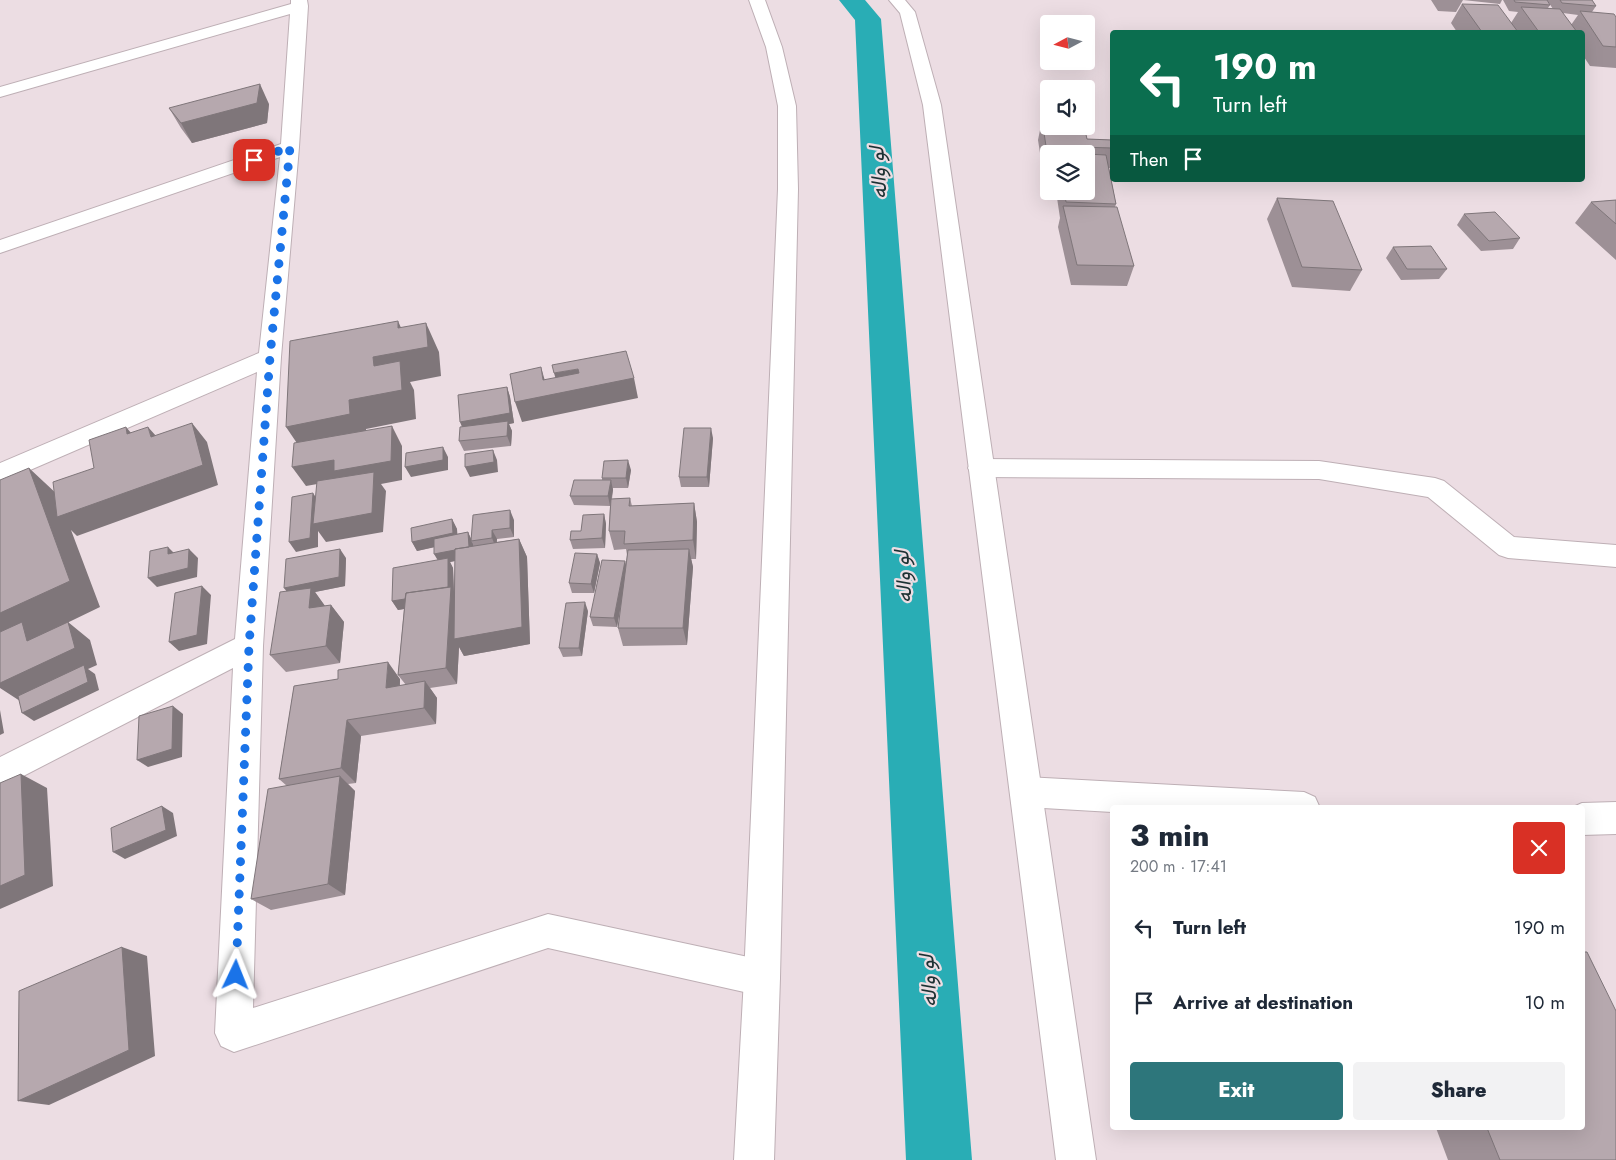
<!DOCTYPE html>
<meta charset="utf-8">
<style>
:root{--surface:#fff;--page:#f2f2f3;--text:#1f2937;--muted:#747a83;--accent:#2d767b}
body{margin:0;font-family:Jost,Vazirmatn,sans-serif;background:var(--page);color:var(--text);height:100vh;display:flex;flex-direction:column;font-size:19px;white-space:nowrap}
*{box-sizing:border-box;margin:0}
p{font-size:16px;color:var(--muted)}
.icon{flex:none;width:28px;height:28px;fill:none;stroke:currentColor;stroke-width:2;stroke-linecap:round;stroke-linejoin:round}
.map{position:relative;flex:1;overflow:hidden}
.sheet{position:absolute;left:1110px;top:805px;width:475px;height:325px;display:flex;flex-direction:column;background:var(--surface);border-radius:5px;box-shadow:0 5px 20px #0002}
.sheet>*{flex:none}
.banner{position:absolute;left:1110px;top:30px;width:475px;height:152px;border-radius:5px;box-shadow:0 5px 20px #0002;background:#0b6e4f;color:#fff;overflow:hidden}
.needle{width:32px;rotate:263deg}
.buttons{position:absolute;left:1040px;top:15px;display:grid;gap:10px}
.buttons a{display:grid;place-items:center;width:55px;height:55px;border-radius:5px;background:var(--surface);box-shadow:0 5px 20px #0002;font-size:25px}
.pin{position:absolute;display:grid;place-items:center;width:42px;height:42px;color:#fff;margin:-21px;border-radius:10px;box-shadow:0 2px 8px #0006}
.me{position:absolute;width:55px;margin:-28px;rotate:2deg;stroke-linejoin:round;filter:drop-shadow(0 0 4px #0008)}
.turn{display:flex;align-items:center;gap:18px;height:105px;padding:0 20px;font-size:22px}
.turn .icon{width:65px;height:65px;stroke-width:2.5}
.turn b{display:block;font-size:35px;line-height:42px}
.then{display:flex;align-items:center;height:48px;padding:0 20px;background:#0003;gap:10px;font-size:19px}
.round{display:grid;place-items:center;flex:none;width:52px;height:52px;border-radius:5px;background:var(--page)}
.overview{display:flex;align-items:center;justify-content:space-between;height:85px;padding:0 20px}
h1{font-size:30px;font-weight:800;line-height:38px}
.cta{display:flex;gap:10px;margin-top:auto;padding:10px 20px}
.cta a{flex:1;height:58px;border-radius:5px;background:var(--accent);color:#fff;font-size:20px;font-weight:800;line-height:58px;text-align:center}
.cta a+a{background:var(--page);color:var(--text)}
ul{padding:0;list-style:none}
li{display:flex;align-items:center;gap:15px;height:75px;padding:0 20px}
li div{flex:1}
li b{display:block;font-size:19px}
li em{font-style:normal}
.map>svg:first-child{display:block}
</style>
<div class="map">
<svg width="1616" height="1160" viewBox="0 0 1616 1160">
<rect width="100%" height="100%" fill="#ecdde3"/>
<g fill="none" stroke-linecap="round" stroke-linejoin="round">
<!-- canal -->
<path fill="#29adb5" fill-rule="evenodd" d="M 839,0 L 865,0 L 881,19 L 972,1160 L 906,1160 L 855,20 Z"/>
<defs>
<path id="minor" d="M 291,0 L 307,0 L 308,6 L 299,147 L 281,357 L 263,646 L 253,1008 L 548,914 L 762,960 L 775,965 L 780,978 L 775,991 L 762,996 L 548,948 L 234,1052 L 221,1046 L 215,1033 L 233,668 L 0,788 L 0,757 L 235,639 L 257,372 L 0,483 L 0,463 L 259,353 L 280,157 L 0,253 L 0,240 L 281,144 L 290,14 L 0,97 L 0,87 L 291,4 Z
M 981,459 L 1319,461 L 1435,478 L 1444,481 L 1514,537 L 1616,545 L 1616,567 L 1508,558 L 1499,555 L 1428,497 L 1319,479 L 981,477 L 972,475 L 968,468 L 972,461 Z
M 1026,777 L 1304,792 L 1315,797 L 1320,808 L 1112,808 L 1112,812 L 1026,807 L 1015,803 L 1010,792 L 1015,781 Z
M 1616,802 L 1616,834 L 1582,835 L 1582,808 L 1571,808 L 1582,803 Z"/>
<path id="tertiary" d="M 749,0 L 765,0 L 782,47 L 796,106 L 798,189 L 780,978 L 774,1160 L 734,1160 L 744,978 L 778,189 L 778,106 L 766,47 Z
M 889,0 L 905,0 L 915,12 L 941,105 L 1096,1160 L 1056,1160 L 923,105 L 900,13 Z"/>
</defs>
<!-- minor casing -->
<use href="#minor" stroke="#beafb5" stroke-width="2"/>
<!-- tertiary casing -->
<use href="#tertiary" stroke="#beafb5" stroke-width="2"/>
<!-- minor -->
<use href="#minor" fill="#fff" fill-rule="evenodd"/>
<!-- tertiary -->
<use href="#tertiary" fill="#fff" fill-rule="evenodd"/>
</g>
<!-- wall -->
<path fill="#9d9096" fill-rule="evenodd" d="M 1431,0 L 1502,0 L 1500,4 L 1463,0 L 1456,12 L 1438,11 Z
M 1503,0 L 1547,0 L 1550,5 L 1548,8 L 1553,9 L 1547,0 L 1592,0 L 1596,6 L 1592,12 L 1616,17 L 1616,68 L 1590,66 L 1582,54 L 1582,32 L 1457,32 L 1451,23 L 1462,4 L 1511,23 L 1518,12 L 1509,11 ZM 1563,13 L 1578,15 L 1571,25 Z
M 269,104 L 267,123 L 192,143 L 181,128 L 169,108 Z
M 1042,120 L 1087,139 L 1112,140 L 1112,168 L 1109,168 L 1116,204 L 1115,207 L 1134,266 L 1127,286 L 1071,285 L 1058,227 L 1060,218 L 1056,191 L 1086,191 L 1086,154 L 1049,154 L 1049,166 L 1042,166 L 1038,140 Z
M 1277,198 L 1362,270 L 1350,291 L 1292,287 L 1267,219 Z
M 1616,200 L 1616,260 L 1575,223 L 1591,202 Z
M 1464,214 L 1520,238 L 1513,249 L 1481,251 L 1457,225 Z
M 1393,247 L 1447,269 L 1439,279 L 1401,280 L 1386,258 Z
M 507,387 L 510,397 L 514,423 L 509,424 L 512,431 L 511,446 L 464,451 L 459,441 L 462,426 Z
M 713,438 L 709,487 L 681,487 L 679,477 Z
M 631,470 L 628,488 L 613,488 L 613,490 L 612,499 L 630,498 L 632,506 L 694,503 L 697,522 L 696,559 L 691,559 L 693,567 L 687,645 L 623,646 L 618,628 L 621,605 L 617,627 L 593,626 L 590,617 L 625,561 L 626,565 L 627,555 L 626,549 L 614,550 L 609,531 L 610,506 L 574,505 L 570,496 L 602,480 L 602,478 Z
M 604,514 L 606,524 L 605,548 L 573,549 L 570,540 Z
M 452,519 L 457,529 L 457,534 L 468,532 L 471,539 L 514,520 L 514,537 L 497,539 L 497,542 L 519,539 L 527,557 L 530,644 L 464,656 L 459,647 L 457,684 L 430,688 L 437,698 L 436,724 L 361,736 L 356,783 L 348,784 L 355,791 L 345,895 L 271,910 L 251,899 L 287,786 L 279,779 L 294,686 L 400,679 L 400,686 L 406,685 L 398,675 L 404,609 L 398,610 L 392,601 L 438,560 L 434,547 L 417,551 L 412,542 ZM 455,561 L 454,593 L 453,568 L 450,562 Z
M 597,554 L 600,563 L 594,593 L 572,593 L 569,583 Z
M 346,558 L 345,586 L 315,592 L 325,606 L 331,605 L 344,622 L 340,663 L 286,672 L 270,655 L 286,591 Z
M 588,611 L 582,656 L 563,657 L 559,648 Z
M 1436,1128 L 1582,1128 L 1616,1160 L 1448,1160 Z"/>
<!-- shaded-wall -->
<path fill="#7f767a" d="M 260,84 L 269,104 L 267,123 L 192,143 L 181,123 Z
M 398,321 L 411,350 L 426,323 L 439,352 L 441,376 L 410,382 L 414,390 L 416,419 L 366,429 L 366,443 L 305,455 L 286,427 L 349,400 L 373,357 L 398,328 Z
M 541,367 L 547,388 L 560,393 L 554,373 L 578,369 L 634,378 L 638,398 L 522,422 L 515,402 L 543,380 Z
M 507,387 L 510,397 L 514,423 L 509,424 L 512,431 L 511,446 L 507,436 L 464,432 L 460,422 Z
M 192,423 L 207,442 L 218,485 L 77,536 L 71,530 L 100,607 L 40,636 L 50,658 L 0,636 L 0,574 L 29,468 L 59,496 Z
M 392,426 L 402,446 L 402,480 L 381,484 L 386,491 L 383,532 L 326,542 L 318,531 L 318,547 L 296,552 L 289,542 L 313,493 L 319,502 L 340,480 L 306,486 L 292,467 Z
M 126,427 L 143,447 L 127,434 Z
M 148,427 L 165,446 L 151,437 Z
M 711,428 L 713,438 L 709,487 L 707,477 Z
M 443,447 L 448,457 L 448,470 L 411,477 L 405,467 Z
M 493,450 L 497,460 L 498,472 L 470,477 L 465,467 Z
M 628,460 L 631,470 L 628,488 L 626,478 Z
M 611,480 L 613,490 L 610,506 L 608,496 Z
M 694,503 L 697,522 L 696,559 L 693,540 Z
M 510,510 L 514,520 L 514,537 L 510,528 Z
M 604,514 L 606,524 L 605,548 L 602,538 Z
M 452,519 L 457,529 L 458,542 L 417,551 L 412,542 Z
M 492,530 L 497,539 L 496,548 L 492,538 Z
M 468,532 L 472,541 L 471,541 L 473,544 L 474,557 L 450,562 L 453,568 L 454,592 L 461,605 L 519,539 L 527,557 L 530,644 L 464,656 L 459,647 L 457,684 L 446,668 L 450,601 L 398,610 L 392,601 L 440,564 L 434,554 Z
M 168,547 L 177,556 L 168,554 Z
M 189,549 L 198,558 L 197,577 L 157,587 L 148,578 Z
M 340,549 L 346,558 L 345,586 L 315,592 L 325,606 L 323,626 L 291,597 L 284,588 Z
M 689,549 L 693,567 L 687,645 L 683,628 Z
M 597,554 L 600,563 L 594,593 L 591,584 Z
M 625,561 L 627,570 L 617,627 L 614,618 Z
M 202,586 L 211,595 L 207,644 L 179,651 L 169,642 Z
M 585,602 L 588,611 L 582,656 L 579,648 Z
M 331,605 L 344,622 L 340,663 L 326,646 Z
M 68,622 L 90,640 L 97,665 L 88,669 L 95,674 L 99,690 L 34,721 L 22,713 L 20,701 L 0,688 L 0,683 Z
M 388,662 L 400,679 L 399,704 L 386,688 Z
M 425,681 L 437,698 L 436,724 L 424,708 Z
M 173,706 L 183,714 L 182,757 L 148,767 L 137,760 Z
M 0,710 L 4,733 L 0,735 Z
M 347,720 L 361,736 L 356,783 L 341,768 Z
M 21,774 L 47,788 L 53,886 L 0,909 L 0,886 Z
M 340,776 L 355,791 L 345,895 L 328,884 Z
M 162,806 L 173,813 L 177,836 L 125,859 L 113,852 Z
M 122,947 L 147,956 L 155,1056 L 49,1105 L 18,1101 Z"/>
<!-- building -->
<path fill="#b6a8ae" stroke="#7f767a" d="M 1514,0 L 1547,0 L 1550,5 L 1515,2 Z
M 1560,0 L 1592,0 L 1596,6 L 1562,3 Z
M 1462,4 L 1498,5 L 1518,32 L 1482,32 Z
M 1521,7 L 1560,9 L 1577,32 L 1539,32 Z
M 1580,11 L 1614,14 L 1616,17 L 1616,47 L 1603,46 Z
M 260,84 L 257,103 L 181,123 L 169,108 Z
M 1042,120 L 1049,120 L 1049,126 L 1084,126 L 1087,139 L 1112,140 L 1112,148 L 1046,146 Z
M 1086,154 L 1106,155 L 1116,204 L 1066,202 L 1064,191 L 1086,191 Z
M 1277,198 L 1333,201 L 1362,270 L 1302,267 Z
M 1616,200 L 1616,224 L 1591,202 Z
M 1063,206 L 1117,207 L 1134,266 L 1077,265 Z
M 1495,212 L 1520,238 L 1489,241 L 1464,214 Z
M 1431,246 L 1447,269 L 1407,269 L 1393,247 Z
M 398,321 L 398,328 L 426,323 L 428,347 L 373,357 L 374,366 L 400,361 L 402,390 L 349,400 L 350,414 L 286,427 L 290,341 Z
M 626,351 L 634,378 L 515,402 L 510,374 L 541,367 L 543,380 L 579,373 L 578,369 L 554,373 L 552,365 Z
M 507,387 L 510,413 L 460,422 L 458,395 Z
M 508,421 L 507,436 L 459,441 L 460,427 Z
M 192,423 L 203,465 L 57,517 L 53,482 L 94,468 L 89,440 L 126,427 L 127,434 L 148,427 L 151,437 Z
M 392,426 L 391,461 L 334,471 L 334,460 L 292,467 L 294,443 Z
M 684,428 L 711,428 L 707,477 L 679,477 Z
M 443,447 L 443,460 L 405,467 L 406,453 Z
M 493,450 L 494,462 L 465,467 L 465,454 Z
M 628,460 L 626,478 L 602,478 L 604,461 Z
M 29,468 L 70,581 L 0,613 L 0,480 Z
M 374,472 L 372,513 L 313,524 L 317,481 Z
M 574,480 L 611,480 L 608,496 L 570,496 Z
M 313,493 L 310,538 L 289,542 L 292,497 Z
M 630,498 L 629,506 L 694,503 L 693,540 L 624,544 L 625,531 L 609,531 L 611,499 Z
M 510,510 L 510,528 L 492,530 L 492,538 L 471,541 L 473,515 Z
M 604,514 L 602,538 L 570,540 L 571,531 L 581,531 L 583,515 Z
M 452,519 L 453,533 L 412,542 L 411,528 Z
M 468,532 L 469,547 L 455,549 L 455,550 L 434,554 L 434,539 Z
M 519,539 L 522,627 L 454,639 L 455,549 Z
M 168,547 L 168,554 L 189,549 L 188,568 L 148,578 L 150,551 Z
M 340,549 L 339,577 L 284,588 L 286,559 Z
M 689,549 L 683,628 L 618,628 L 628,550 Z
M 575,553 L 597,554 L 591,584 L 569,583 Z
M 448,558 L 448,587 L 406,593 L 405,599 L 392,601 L 393,568 Z
M 602,560 L 625,561 L 614,618 L 590,617 Z
M 202,586 L 197,635 L 169,642 L 175,593 Z
M 451,587 L 446,668 L 398,675 L 406,593 Z
M 311,588 L 309,608 L 331,605 L 326,646 L 270,655 L 280,592 Z
M 585,602 L 579,648 L 559,648 L 566,603 Z
M 22,622 L 27,641 L 68,622 L 75,648 L 0,683 L 0,632 Z
M 388,662 L 386,688 L 425,681 L 424,708 L 347,720 L 341,768 L 279,779 L 294,686 L 338,679 L 338,670 Z
M 84,665 L 88,682 L 22,713 L 18,696 Z
M 173,706 L 172,749 L 137,760 L 139,716 Z
M 21,774 L 25,875 L 0,886 L 0,783 Z
M 340,776 L 328,884 L 251,899 L 268,789 Z
M 162,806 L 166,830 L 113,852 L 111,828 Z
M 122,947 L 129,1050 L 18,1101 L 19,991 Z
M 1582,952 L 1587,952 L 1616,1011 L 1616,1160 L 1500,1160 L 1487,1128 L 1582,1128 Z"/>
<g fill="none" stroke-linecap="round" stroke-linejoin="round">
<!-- route -->
<path stroke="#1a73e8" stroke-width="9" stroke-dasharray="0 16.2" d="M 236,975 L 249,646 L 270,357 L 290,147 L 254,160"/>
</g>
<g text-anchor="middle" stroke-width="4.5" stroke-linejoin="round" paint-order="stroke">
<!-- water labels -->
<g font-size="21" font-style="italic" fill="#1c3133" stroke="#ecdde3">
<text transform="translate(878 173) rotate(-94)" y="7">لو واله</text>
<text transform="translate(903 577) rotate(-94)" y="7">لو واله</text>
<text transform="translate(928 981) rotate(-94)" y="7">لو واله</text>
</g>
</g>
</svg>
<div class="buttons">
<a><svg class="needle" viewBox="-14 -14 28 28"><path d="M0-13l5 13h-10z" fill="#e53935"/><path d="M0 13l5-13h-10z" fill="#747a83"/></svg></a>
<a><svg class="icon" aria-label="sound" viewBox="0 0 24 24"><path d="M4 9h4l5-4v14l-5-4H4zM17 9q2 3 0 6"/></svg></a>
<a><svg class="icon" aria-label="layers" viewBox="0 0 24 24"><path d="M12 4l9 5-9 5-9-5zM3 14l9 5 9-5"/></svg></a>
</div>
<div class="pin" style="left:254px;top:160px;background:#d93025"><svg class="icon" aria-label="arrive" viewBox="0 0 24 24"><path d="M6 21V4h12l-3 4 3 4H6"/></svg></div>
<svg class="me" style="left:236px;top:975px" viewBox="-20 -20 40 40"><path d="M0-17L14 15 0 8-14 15z" fill="#1a73e8" stroke="#fff" stroke-width="4"/></svg>
<div class="banner">
<div class="turn"><svg class="icon" aria-label="left" viewBox="0 0 24 24"><path d="M17 20v-9H6M10 6l-5 5 5 5"/></svg><div><b>190 m</b>Turn left</div></div>
<div class="then">Then<svg class="icon" aria-label="arrive" viewBox="0 0 24 24"><path d="M6 21V4h12l-3 4 3 4H6"/></svg></div>
</div>
<section class="sheet">
<div class="overview"><div><h1>3 min</h1><p>200 m · 17:41</p></div><a class="round" style="background:#d93025;color:#fff"><svg class="icon" aria-label="close" viewBox="0 0 24 24"><path d="M6 6l12 12M18 6L6 18"/></svg></a></div>
<ul>
<li><svg class="icon" aria-label="left" viewBox="0 0 24 24"><path d="M17 20v-9H6M10 6l-5 5 5 5"/></svg><div><b>Turn left</b></div><em>190 m</em></li>
<li><svg class="icon" aria-label="arrive" viewBox="0 0 24 24"><path d="M6 21V4h12l-3 4 3 4H6"/></svg><div><b>Arrive at destination</b></div><em>10 m</em></li>
</ul>
<div class="cta"><a>Exit</a><a>Share</a></div>
</section>
</div>
